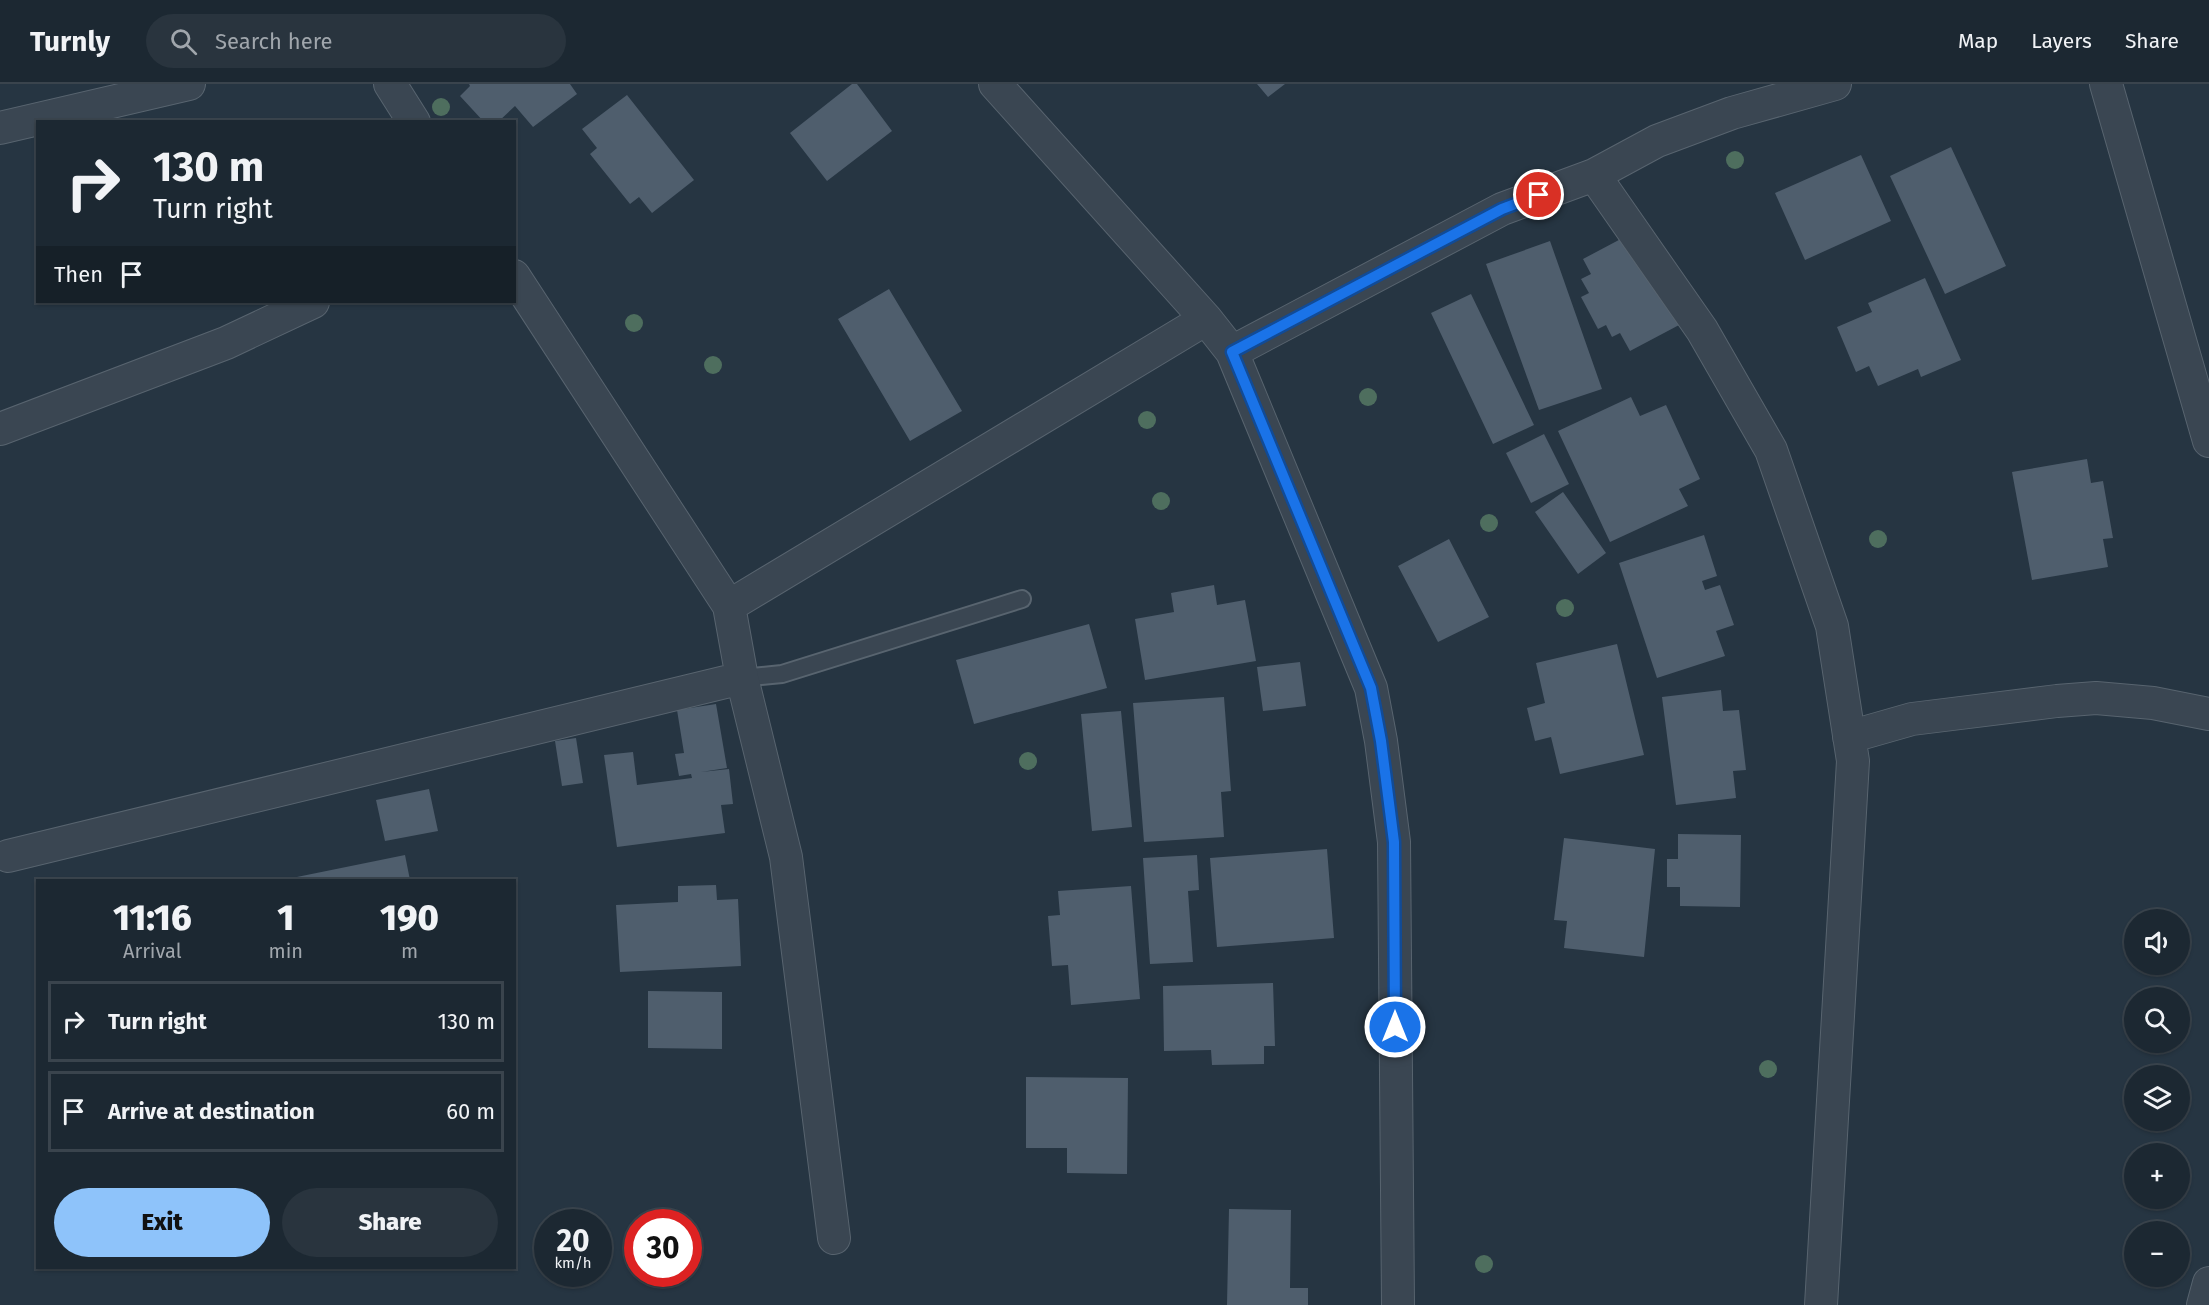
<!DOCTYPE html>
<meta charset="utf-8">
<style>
:root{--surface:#1c2832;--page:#29343e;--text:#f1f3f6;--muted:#a0a6ac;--line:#3a444d;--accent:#8ec3fa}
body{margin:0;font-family:"Fira Sans",sans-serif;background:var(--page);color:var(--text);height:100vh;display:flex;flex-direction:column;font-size:22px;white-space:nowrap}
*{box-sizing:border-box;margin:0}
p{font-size:20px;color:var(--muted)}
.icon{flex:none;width:33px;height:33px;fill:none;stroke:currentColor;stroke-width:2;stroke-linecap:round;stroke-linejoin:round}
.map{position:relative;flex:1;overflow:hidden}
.sheet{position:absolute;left:36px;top:795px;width:480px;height:390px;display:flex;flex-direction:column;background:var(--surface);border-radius:0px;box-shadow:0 2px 4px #0004,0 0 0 2px var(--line)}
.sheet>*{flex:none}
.top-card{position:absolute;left:36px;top:36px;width:480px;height:183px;border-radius:0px;box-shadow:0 2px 4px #0004,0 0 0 2px var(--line);background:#1c2832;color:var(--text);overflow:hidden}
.controls{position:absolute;left:2124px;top:825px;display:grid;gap:12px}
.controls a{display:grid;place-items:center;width:66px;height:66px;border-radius:50%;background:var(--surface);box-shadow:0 2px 4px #0004,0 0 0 2px var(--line);font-size:30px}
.speed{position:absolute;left:534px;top:1125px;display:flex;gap:12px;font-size:30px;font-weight:700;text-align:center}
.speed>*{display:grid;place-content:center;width:78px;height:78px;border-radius:50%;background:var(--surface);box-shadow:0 2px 4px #0004,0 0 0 2px var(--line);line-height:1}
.speed small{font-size:15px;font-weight:400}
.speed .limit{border:9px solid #d22;background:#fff;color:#111}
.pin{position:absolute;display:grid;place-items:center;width:51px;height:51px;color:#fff;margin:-26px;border:3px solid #fff;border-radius:50%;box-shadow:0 2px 6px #0007}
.me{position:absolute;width:66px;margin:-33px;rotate:0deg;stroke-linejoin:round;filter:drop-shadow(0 0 4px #0008)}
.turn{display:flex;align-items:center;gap:21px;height:126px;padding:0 18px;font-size:27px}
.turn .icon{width:78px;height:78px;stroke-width:2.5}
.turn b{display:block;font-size:42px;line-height:51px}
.then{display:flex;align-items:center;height:57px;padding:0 18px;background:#0003;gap:12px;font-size:22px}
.eta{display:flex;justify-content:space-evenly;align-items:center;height:102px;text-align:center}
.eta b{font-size:36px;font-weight:800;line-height:42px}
.cta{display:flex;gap:12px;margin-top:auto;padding:12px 18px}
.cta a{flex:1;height:69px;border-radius:36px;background:var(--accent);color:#111;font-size:24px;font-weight:800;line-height:69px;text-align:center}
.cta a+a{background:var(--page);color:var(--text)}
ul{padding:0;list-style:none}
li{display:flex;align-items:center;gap:18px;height:81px;margin:0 12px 9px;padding:0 6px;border:3px solid var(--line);border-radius:0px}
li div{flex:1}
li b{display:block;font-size:22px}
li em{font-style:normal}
header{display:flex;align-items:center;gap:36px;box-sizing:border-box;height:84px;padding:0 30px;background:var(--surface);border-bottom:2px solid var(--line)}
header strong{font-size:28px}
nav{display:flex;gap:33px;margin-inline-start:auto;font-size:21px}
.search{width:420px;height:54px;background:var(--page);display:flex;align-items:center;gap:15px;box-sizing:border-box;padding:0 21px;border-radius:33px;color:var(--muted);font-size:22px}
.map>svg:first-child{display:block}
</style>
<header>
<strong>Turnly</strong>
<div class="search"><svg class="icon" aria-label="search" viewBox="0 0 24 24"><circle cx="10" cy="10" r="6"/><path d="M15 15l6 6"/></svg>Search here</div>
<nav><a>Map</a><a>Layers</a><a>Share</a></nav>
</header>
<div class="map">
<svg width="2209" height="1221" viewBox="0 0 2209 1221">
<rect width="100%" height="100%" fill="#263542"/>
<!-- building -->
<path fill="#4f5e6d" d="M 469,0 L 570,0 L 577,10 L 533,43 L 515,22 L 498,38 L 484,38 L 460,12 L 470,2 Z
M 852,0 L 857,0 L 892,47 L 827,97 L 790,49 Z
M 1257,0 L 1285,0 L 1268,13 Z
M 627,11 L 694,96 L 652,129 L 639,113 L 630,120 L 590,70 L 597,64 L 582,45 Z
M 1951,63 L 2006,182 L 1945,210 L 1890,92 Z
M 1861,71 L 1891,137 L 1805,176 L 1775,109 Z
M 1632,149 L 1681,240 L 1630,267 L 1620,249 L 1612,253 L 1606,241 L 1598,245 L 1581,213 L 1589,209 L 1581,195 L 1591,190 L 1583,175 Z
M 1550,157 L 1602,305 L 1539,326 L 1486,180 Z
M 1925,194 L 1961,276 L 1921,293 L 1918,285 L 1878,302 L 1869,282 L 1856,288 L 1837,243 L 1872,228 L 1868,219 Z
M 889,205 L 962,327 L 910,357 L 838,235 Z
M 1471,210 L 1534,341 L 1493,360 L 1431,229 Z
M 1631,313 L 1640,332 L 1666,321 L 1700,395 L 1679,405 L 1688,422 L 1610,458 L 1558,347 Z
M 1544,350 L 1569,400 L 1531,419 L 1506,369 Z
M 2087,375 L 2091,399 L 2103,397 L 2113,454 L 2103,455 L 2108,483 L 2032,496 L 2012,388 Z
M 1563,408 L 1606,469 L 1578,490 L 1535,428 Z
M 1704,451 L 1717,492 L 1702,497 L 1705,506 L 1720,501 L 1734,541 L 1716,547 L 1725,572 L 1657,594 L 1619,479 Z
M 1449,455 L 1489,533 L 1438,558 L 1398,482 Z
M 1214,501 L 1217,521 L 1245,516 L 1256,577 L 1145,596 L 1135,535 L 1174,528 L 1171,509 Z
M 1089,540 L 1107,604 L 974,640 L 956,576 Z
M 1617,560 L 1644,671 L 1560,690 L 1551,653 L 1535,657 L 1527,624 L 1545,619 L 1536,579 Z
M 1300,578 L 1306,622 L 1263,627 L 1257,583 Z
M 1721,606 L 1723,627 L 1739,626 L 1746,686 L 1733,687 L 1736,714 L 1676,721 L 1662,613 Z
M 1224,613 L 1231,707 L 1221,708 L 1224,753 L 1144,758 L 1133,619 Z
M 716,620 L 727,684 L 701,688 L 729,685 L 733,720 L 721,721 L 725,749 L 617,763 L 604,671 L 633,668 L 637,701 L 692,694 L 691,690 L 679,692 L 675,670 L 684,669 L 677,626 Z
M 1121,627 L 1132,743 L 1092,747 L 1081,630 Z
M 576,654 L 583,699 L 562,702 L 555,657 Z
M 429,705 L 438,747 L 385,757 L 376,716 Z
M 1678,750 L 1741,751 L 1740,823 L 1680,822 L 1680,803 L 1667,803 L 1667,775 L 1678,775 Z
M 1564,754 L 1655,765 L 1644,873 L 1564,864 L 1567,837 L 1554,836 Z
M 1327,765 L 1334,854 L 1217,863 L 1210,774 Z
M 405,771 L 410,796 L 287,796 L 287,795 Z
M 1197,771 L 1199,806 L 1188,807 L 1193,878 L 1150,880 L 1143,774 Z
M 716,801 L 717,816 L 738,815 L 741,882 L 620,888 L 616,821 L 678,818 L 678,802 Z
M 1131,802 L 1140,915 L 1071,921 L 1068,881 L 1052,882 L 1048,832 L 1060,831 L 1058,807 Z
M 1273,899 L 1275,962 L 1264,962 L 1264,980 L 1212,981 L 1211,966 L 1164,967 L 1163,902 Z
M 648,907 L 722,908 L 722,965 L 648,964 Z
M 1026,993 L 1128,994 L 1127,1090 L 1067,1089 L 1067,1064 L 1026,1064 Z
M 1229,1125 L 1291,1126 L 1290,1204 L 1308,1204 L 1308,1221 L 1227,1221 Z"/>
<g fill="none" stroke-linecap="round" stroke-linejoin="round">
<defs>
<path id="lane" d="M 742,594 L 782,590 L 1022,515"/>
<path id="street" d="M 390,0 L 414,38
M 995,0 L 1206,235 L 1232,268 L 1371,604 L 1381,657 L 1394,758 L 1398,1221
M 2106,0 L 2209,357
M 0,44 L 189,0
M 1594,91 L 1702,246 L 1771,366 L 1832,542 L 1853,677 L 1821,1221
M 514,192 L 729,522 L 742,594 L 786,773 L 834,1154
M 1232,268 L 1502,125 L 1594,91 L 1657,57 L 1732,29 L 1835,0
M 0,345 L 226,259 L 313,218
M 729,522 L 1206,235
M 1849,653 L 1912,635 L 2057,617 L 2096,614 L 2153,619 L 2209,630
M 8,772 L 742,594
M 2203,1221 L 2209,1199"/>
</defs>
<!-- lane casing -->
<use href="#lane" stroke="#58646f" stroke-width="20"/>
<!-- street casing -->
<use href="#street" stroke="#58646f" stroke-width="34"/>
<!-- lane -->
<use href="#lane" stroke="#3a4652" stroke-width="16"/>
<!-- street -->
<use href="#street" stroke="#3a4652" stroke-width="32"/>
</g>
<!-- trees -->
<g fill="#4e6e5e">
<circle cx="441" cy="23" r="9"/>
<circle cx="1735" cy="76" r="9"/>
<circle cx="634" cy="239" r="9"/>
<circle cx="713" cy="281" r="9"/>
<circle cx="1368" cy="313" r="9"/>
<circle cx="1147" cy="336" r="9"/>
<circle cx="1161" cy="417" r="9"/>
<circle cx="1489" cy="439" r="9"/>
<circle cx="1878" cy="455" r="9"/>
<circle cx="1565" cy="524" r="9"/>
<circle cx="1028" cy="677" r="9"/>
<circle cx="1768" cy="985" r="9"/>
<circle cx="1484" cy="1180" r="9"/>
</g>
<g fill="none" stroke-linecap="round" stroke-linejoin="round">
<defs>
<path id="route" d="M 1395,943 L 1394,758 L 1381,657 L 1371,604 L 1232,268 L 1502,125 L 1539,111"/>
</defs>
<!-- route casing -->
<use href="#route" stroke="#114b97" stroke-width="15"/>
<!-- route -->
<use href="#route" stroke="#1a73e8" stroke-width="10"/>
</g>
</svg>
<div class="controls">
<a><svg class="icon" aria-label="sound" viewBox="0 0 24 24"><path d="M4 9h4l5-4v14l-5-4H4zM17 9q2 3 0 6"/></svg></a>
<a><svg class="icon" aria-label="search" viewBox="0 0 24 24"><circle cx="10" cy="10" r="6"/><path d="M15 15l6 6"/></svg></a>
<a><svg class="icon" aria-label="layers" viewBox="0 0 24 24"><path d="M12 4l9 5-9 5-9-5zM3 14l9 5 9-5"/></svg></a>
<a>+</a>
<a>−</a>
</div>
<div class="speed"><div>20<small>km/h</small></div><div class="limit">30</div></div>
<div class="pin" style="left:1539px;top:111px;background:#d93025"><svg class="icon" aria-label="arrive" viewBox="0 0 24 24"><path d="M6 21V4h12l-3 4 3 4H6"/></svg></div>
<svg class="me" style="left:1395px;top:943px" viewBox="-20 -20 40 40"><circle r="17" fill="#1a73e8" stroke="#fff" stroke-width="3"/><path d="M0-11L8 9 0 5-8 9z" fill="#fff"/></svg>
<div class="top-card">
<div class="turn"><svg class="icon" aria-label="right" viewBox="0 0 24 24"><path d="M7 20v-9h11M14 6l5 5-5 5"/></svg><div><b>130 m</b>Turn right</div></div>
<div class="then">Then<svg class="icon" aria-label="arrive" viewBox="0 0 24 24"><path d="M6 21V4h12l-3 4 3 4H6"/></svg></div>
</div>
<section class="sheet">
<div class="eta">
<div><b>11:16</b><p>Arrival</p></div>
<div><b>1</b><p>min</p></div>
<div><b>190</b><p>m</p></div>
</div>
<ul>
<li><svg class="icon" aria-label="right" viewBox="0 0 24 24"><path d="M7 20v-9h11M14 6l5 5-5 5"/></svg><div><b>Turn right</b></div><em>130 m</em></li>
<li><svg class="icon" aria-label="arrive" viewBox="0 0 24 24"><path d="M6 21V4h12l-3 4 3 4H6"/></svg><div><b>Arrive at destination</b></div><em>60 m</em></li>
</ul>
<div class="cta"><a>Exit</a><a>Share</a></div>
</section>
</div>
